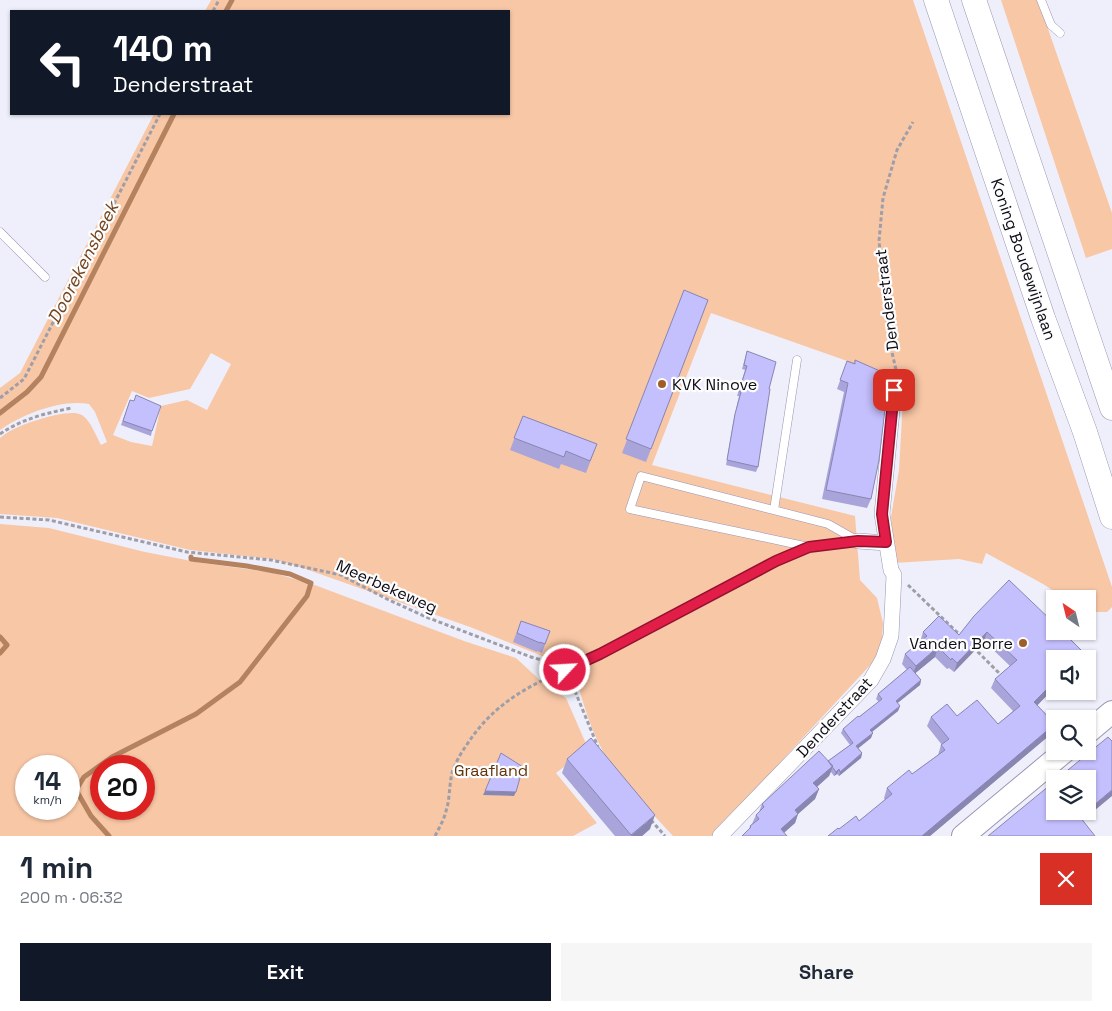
<!DOCTYPE html>
<meta charset="utf-8">
<style>
:root{--surface:#fff;--page:#f6f6f7;--text:#1f2937;--muted:#747a83;--accent:#111827}
body{margin:0;font-family:"Space Grotesk",sans-serif;background:var(--page);color:var(--text);height:100vh;display:flex;flex-direction:column;font-size:19px;white-space:nowrap}
*{box-sizing:border-box;margin:0}
p{font-size:16px;color:var(--muted)}
.icon{flex:none;width:28px;height:28px;fill:none;stroke:currentColor;stroke-width:2;stroke-linecap:round;stroke-linejoin:round}
.map{position:relative;height:836px;overflow:hidden}
.sheet{display:flex;flex-direction:column;background:var(--surface);flex:1}
.sheet>*{flex:none}
.top-card{position:absolute;left:10px;top:10px;width:500px;height:105px;border-radius:0px;box-shadow:0 1px 4px #0004;background:#111827;color:#fff;overflow:hidden}
.needle{width:32px;rotate:325deg}
.tools{position:absolute;left:1046px;top:590px;display:grid;gap:10px}
.tools a{display:grid;place-items:center;width:50px;height:50px;border-radius:0px;background:var(--surface);box-shadow:0 1px 4px #0004;font-size:25px}
.speed{position:absolute;left:15px;top:755px;display:flex;gap:10px;font-size:25px;font-weight:700;text-align:center}
.speed>*{display:grid;place-content:center;width:65px;height:65px;border-radius:50%;background:var(--surface);box-shadow:0 1px 4px #0004;line-height:1}
.speed small{font-size:12px;font-weight:400}
.speed .limit{border:8px solid #d22;background:#fff;color:#111}
.pin{position:absolute;display:grid;place-items:center;width:42px;height:42px;color:#fff;margin:-21px;border-radius:10px;box-shadow:0 2px 8px #0006}
.me{position:absolute;width:55px;margin:-28px;rotate:65deg;stroke-linejoin:round;filter:drop-shadow(0 0 4px #0008)}
.turn{display:flex;align-items:center;gap:18px;height:105px;padding:0 20px;font-size:22px}
.turn .icon{width:65px;height:65px;stroke-width:2.5}
.turn b{display:block;font-size:35px;line-height:42px}
.round{display:grid;place-items:center;flex:none;width:52px;height:52px;border-radius:0px;background:var(--page)}
.head{display:flex;align-items:center;justify-content:space-between;height:85px;padding:0 20px}
h1{font-size:30px;font-weight:700;line-height:38px}
.primary-button{display:flex;gap:10px;margin-top:auto;padding:10px 20px}
.primary-button a{flex:1;height:58px;border-radius:0px;background:var(--accent);color:#fff;font-size:20px;font-weight:700;line-height:58px;text-align:center}
.primary-button a+a{background:var(--page);color:var(--text)}
.map>svg:first-child{display:block}
</style>
<div class="map">
<svg width="1112" height="836" viewBox="0 0 1112 836">
<rect width="100%" height="100%" fill="#efeffb"/>
<!-- green -->
<path fill="#f8c7a6" fill-rule="evenodd" d="M 211,0 L 913,0 L 1112,587 L 1112,607 L 1107,612 L 1095,612 L 1088,610 L 1088,599 L 1066,599 L 1043,584 L 986,553 L 982,564 L 959,559 L 894,563 L 891,517 L 899,470 L 904,381 L 711,313 L 652,465 L 855,516 L 860,580 L 877,598 L 883,623 L 882,643 L 874,661 L 712,836 L 673,836 C 655,816 636,797 619,776 C 595,746 579,697 573,659 L 547,658 L 470,627 L 300,567 L 272,559 L 190,550 L 57,518 L 0,514 L 0,438 C 3,436 6,433 10,431 C 22,424 69,407 82,415 C 91,421 96,436 101,445 L 107,442 L 95,412 L 89,404 C 61,399 23,414 0,430 L 0,388 L 20,373 L 154,114 L 509,114 L 509,11 L 205,11 ZM 211,353 L 231,364 L 207,410 L 187,400 L 161,406 L 152,446 L 131,442 L 113,435 L 132,391 L 149,398 L 190,389 Z
M 1001,0 L 1038,0 L 1112,213 L 1112,249 L 1086,258 Z
M 0,524 L 49,528 L 145,552 L 202,563 L 270,572 L 312,584 L 464,641 L 516,658 L 542,682 L 566,698 L 587,746 L 586,750 L 556,773 L 597,823 L 573,836 L 0,836 ZM 26,766 L 69,766 L 69,809 L 26,809 ZM 101,766 L 144,766 L 144,809 L 101,809 Z"/>
<g fill="none" stroke-linecap="round" stroke-linejoin="round">
<!-- stream -->
<path stroke="#b58260" stroke-width="5" d="M 226,11 L 232,0
M 0,413 L 27,392 L 41,377 L 174,114
M 0,637 L 7,645 L 0,653
M 109,836 L 91,816 L 76,790 L 84,777 L 112,757 L 196,714 L 240,682 L 307,596 L 311,583 L 290,574 L 247,566 L 191,559 L 191,557"/>
<defs>
<path id="service" d="M 1041,0 L 1051,25 L 1060,33
M 0,232 L 45,277
M 774,510 L 797,360
M 809,547 L 630,509 L 641,476 L 828,524 L 858,541
M 565,670 L 600,654 L 776,561 L 809,547 L 858,541"/>
<path id="minor" d="M 858,541 L 886,543
M 720,836 L 871,680 L 883,659 L 891,636 L 894,575 L 891,570 L 882,514 L 894,390"/>
<path id="primary" d="M 1088,732 L 1112,712
M 963,836 L 1065,751"/>
<path id="trunk" d="M 936,0 L 1043,318 L 1085,432 L 1112,517
M 974,0 L 1112,408"/>
</defs>
<!-- service casing -->
<use href="#service" stroke="#9896b3" stroke-width="9"/>
<!-- minor casing -->
<use href="#minor" stroke="#9896b3" stroke-width="16"/>
<!-- primary casing -->
<use href="#primary" stroke="#9896b3" stroke-width="24"/>
<!-- trunk casing -->
<use href="#trunk" stroke="#9896b3" stroke-width="25"/>
<!-- path -->
<path stroke="#9e9ea9" stroke-width="3" stroke-dasharray="4 2.5" stroke-linecap="butt" d="M 213,11 L 219,0
M 895,376 L 896,370 L 889,339 L 879,241 L 883,198 L 897,150 L 913,122
M 0,398 L 24,379 L 160,114
M 0,434 C 22,419 46,413 72,408
M 0,517 L 49,520 L 187,552 L 271,560 L 341,575 L 387,599 L 426,617 L 531,657 L 556,664
M 908,585 L 961,636
M 973,647 L 1002,676
M 570,679 L 598,747
M 651,820 L 665,836
M 435,836 C 439,828 444,820 446,811 C 450,799 449,786 452,773 C 455,764 460,754 466,746 C 488,711 518,691 554,675"/>
<!-- service -->
<use href="#service" stroke="#fff" stroke-width="8"/>
<!-- minor -->
<use href="#minor" stroke="#fff" stroke-width="15"/>
<!-- primary -->
<use href="#primary" stroke="#fff" stroke-width="22"/>
<!-- trunk -->
<use href="#trunk" stroke="#fff" stroke-width="24"/>
</g>
<!-- wall -->
<path fill="#a9a4da" d="M 684,290 L 708,300 L 646,462 L 622,453 Z
M 747,351 L 769,389 L 758,467 L 756,472 L 726,465 L 734,418 L 739,396 L 737,396 L 745,370 L 742,369 Z
M 855,360 L 871,499 L 867,508 L 822,499 L 844,392 L 837,389 L 847,361 L 854,363 Z
M 130,400 L 133,401 L 152,431 L 151,436 L 121,425 Z
M 523,416 L 597,444 L 586,473 L 561,464 L 559,469 L 510,450 Z
M 974,616 L 1055,659 L 1055,687 L 1037,705 L 1055,724 L 1051,734 L 930,836 L 828,836 L 839,829 L 859,821 L 885,800 L 884,798 L 887,788 L 912,774 L 938,755 L 941,745 L 942,745 L 927,726 L 931,717 L 957,716 L 998,724 L 1013,711 L 991,688 L 995,679 L 1010,666 L 984,641 L 954,672 L 949,668 L 947,669 L 935,657 L 915,673 L 921,680 L 920,685 L 897,703 L 900,706 L 898,711 L 872,732 L 871,738 L 858,748 L 862,753 L 861,758 L 839,776 L 837,774 L 834,776 L 831,772 L 829,776 L 817,787 L 819,789 L 815,799 L 798,814 L 795,823 L 784,833 L 749,829 L 750,826 L 752,824 L 756,815 L 759,812 L 762,804 L 828,761 L 850,745 L 841,733 L 843,729 L 879,702 L 876,699 L 878,694 L 907,670 L 902,664 L 905,654 L 920,642 L 923,632 L 959,635 Z
M 521,621 L 550,631 L 542,653 L 537,651 L 537,652 L 513,642 Z
M 567,759 L 650,829 L 642,836 L 615,836 L 562,773 Z"/>
<!-- shaded-wall -->
<path fill="#8986b1" d="M 987,632 L 984,641 L 954,672 L 957,663 Z
M 938,647 L 935,657 L 912,676 L 916,666 Z
M 1083,652 L 1081,659 L 1076,659 Z
M 921,680 L 920,685 L 894,706 L 896,701 Z
M 1055,681 L 1055,687 L 1031,712 L 1034,702 Z
M 900,706 L 898,711 L 868,735 L 870,730 Z
M 1055,724 L 1051,734 L 930,836 L 922,836 Z
M 873,733 L 871,738 L 855,751 L 856,746 Z
M 862,753 L 861,758 L 839,776 L 840,772 Z
M 833,766 L 829,776 L 810,793 L 813,783 Z
M 839,769 L 837,774 L 834,776 L 836,772 Z
M 819,789 L 815,799 L 798,814 L 795,823 L 780,836 L 781,829 L 795,810 Z
M 1112,790 L 1112,796 L 1076,826 L 1080,817 L 1086,811 L 1088,811 L 1088,810 Z
M 485,791 L 516,792 L 514,796 L 483,795 Z
M 655,815 L 650,829 L 642,836 L 631,836 Z"/>
<!-- building -->
<path fill="#c4bffd" stroke="#8986b1" d="M 684,290 L 708,300 L 651,449 L 626,439 Z
M 747,351 L 776,362 L 769,389 L 770,389 L 758,467 L 727,460 L 735,414 L 741,392 L 739,391 L 747,366 L 744,365 Z
M 855,360 L 889,375 L 879,460 L 871,499 L 826,490 L 848,383 L 840,380 L 847,361 L 855,364 Z
M 136,395 L 161,406 L 152,431 L 123,421 L 130,400 L 134,401 Z
M 523,416 L 597,444 L 590,461 L 566,451 L 564,457 L 514,438 Z
M 1009,580 L 1055,624 L 1055,631 L 1062,631 L 1083,652 L 1076,659 L 1055,659 L 1055,681 L 1034,702 L 1055,724 L 922,836 L 828,836 L 838,828 L 839,829 L 856,816 L 859,821 L 892,794 L 887,788 L 909,770 L 912,774 L 945,750 L 941,745 L 949,739 L 931,717 L 947,704 L 957,716 L 977,700 L 998,724 L 1020,706 L 995,679 L 1017,660 L 987,632 L 957,663 L 952,658 L 951,660 L 938,647 L 916,666 L 905,654 L 927,636 L 923,632 L 939,616 L 959,635 L 974,616 Z
M 521,621 L 550,631 L 545,644 L 540,642 L 540,643 L 517,633 Z
M 910,667 L 921,680 L 896,701 L 900,706 L 870,730 L 873,733 L 856,746 L 862,753 L 840,772 L 839,769 L 836,772 L 828,761 L 853,743 L 843,729 L 858,716 L 859,717 L 882,699 L 878,694 Z
M 1108,737 L 1112,741 L 1112,790 L 1088,810 L 1088,779 L 1057,779 Z
M 591,738 L 655,815 L 631,835 L 567,759 Z
M 819,751 L 833,766 L 813,783 L 819,789 L 795,810 L 798,814 L 781,829 L 787,836 L 742,836 L 751,827 L 750,826 L 759,819 L 756,815 L 764,807 L 762,804 Z
M 501,753 L 523,767 L 516,792 L 485,791 Z
M 1055,781 L 1055,811 L 1086,811 L 1080,817 L 1095,836 L 988,836 Z"/>
<g fill="none" stroke-linecap="round" stroke-linejoin="round">
<defs>
<path id="route" d="M 565,670 L 600,654 L 776,561 L 809,547 L 858,541 L 886,542 L 882,514 L 894,390"/>
</defs>
<!-- route casing -->
<use href="#route" stroke="#92132f" stroke-width="12"/>
<!-- route -->
<use href="#route" stroke="#e11d48" stroke-width="9"/>
</g>
<!-- markers -->
<g fill="#9f5e29" stroke="#fdfdfd" stroke-width="2">
<circle cx="662" cy="384" r="5"/>
<circle cx="1023" cy="643" r="5"/>
</g>
<g text-anchor="middle" stroke-width="4.5" stroke-linejoin="round" paint-order="stroke">
<!-- street labels -->
<g font-size="16" fill="#0d0c16" stroke="#fdfdfd">
<text transform="translate(1024 259) rotate(71)" y="6">Koning Boudewijnlaan</text>
<text transform="translate(886 300) rotate(-97)" y="6">Denderstraat</text>
<text transform="translate(387 586) rotate(24)" y="6">Meerbekeweg</text>
<text transform="translate(834 717) rotate(-47)" y="6">Denderstraat</text>
</g>
<!-- poi labels -->
<g font-size="16" fill="#0d0c16" stroke="#fdfdfd" text-anchor="start">
<text x="672" y="390">KVK Ninove</text>
<text x="1013" y="649" text-anchor="end">Vanden Borre</text>
</g>
<!-- park labels -->
<g font-size="16" fill="#60320a" stroke="#fdfdfd">
<text x="491" y="776">Graafland</text>
</g>
<!-- water labels -->
<g font-size="18" font-style="italic" fill="#74441f" stroke="#fdfdfd">
<text transform="translate(83 263) rotate(-63)" y="6">Doorekensbeek</text>
</g>
</g>
</svg>
<div class="tools">
<a><svg class="needle" viewBox="-14 -14 28 28"><path d="M0-13l5 13h-10z" fill="#e53935"/><path d="M0 13l5-13h-10z" fill="#747a83"/></svg></a>
<a><svg class="icon" aria-label="sound" viewBox="0 0 24 24"><path d="M4 9h4l5-4v14l-5-4H4zM17 9q2 3 0 6"/></svg></a>
<a><svg class="icon" aria-label="search" viewBox="0 0 24 24"><circle cx="10" cy="10" r="6"/><path d="M15 15l6 6"/></svg></a>
<a><svg class="icon" aria-label="layers" viewBox="0 0 24 24"><path d="M12 4l9 5-9 5-9-5zM3 14l9 5 9-5"/></svg></a>
</div>
<div class="speed"><div>14<small>km/h</small></div><div class="limit">20</div></div>
<div class="pin" style="left:894px;top:390px;background:#d93025"><svg class="icon" aria-label="arrive" viewBox="0 0 24 24"><path d="M6 21V4h12l-3 4 3 4H6"/></svg></div>
<svg class="me" style="left:565px;top:670px" viewBox="-20 -20 40 40"><circle r="17" fill="#e11d48" stroke="#fff" stroke-width="3"/><path d="M0-11L8 9 0 5-8 9z" fill="#fff"/></svg>
<div class="top-card">
<div class="turn"><svg class="icon" aria-label="left" viewBox="0 0 24 24"><path d="M17 20v-9H6M10 6l-5 5 5 5"/></svg><div><b>140 m</b>Denderstraat</div></div>
</div>
</div>
<section class="sheet">
<div class="head"><div><h1>1 min</h1><p>200 m · 06:32</p></div><a class="round" style="background:#d93025;color:#fff"><svg class="icon" aria-label="close" viewBox="0 0 24 24"><path d="M6 6l12 12M18 6L6 18"/></svg></a></div>
<div class="primary-button"><a>Exit</a><a>Share</a></div>
</section>
